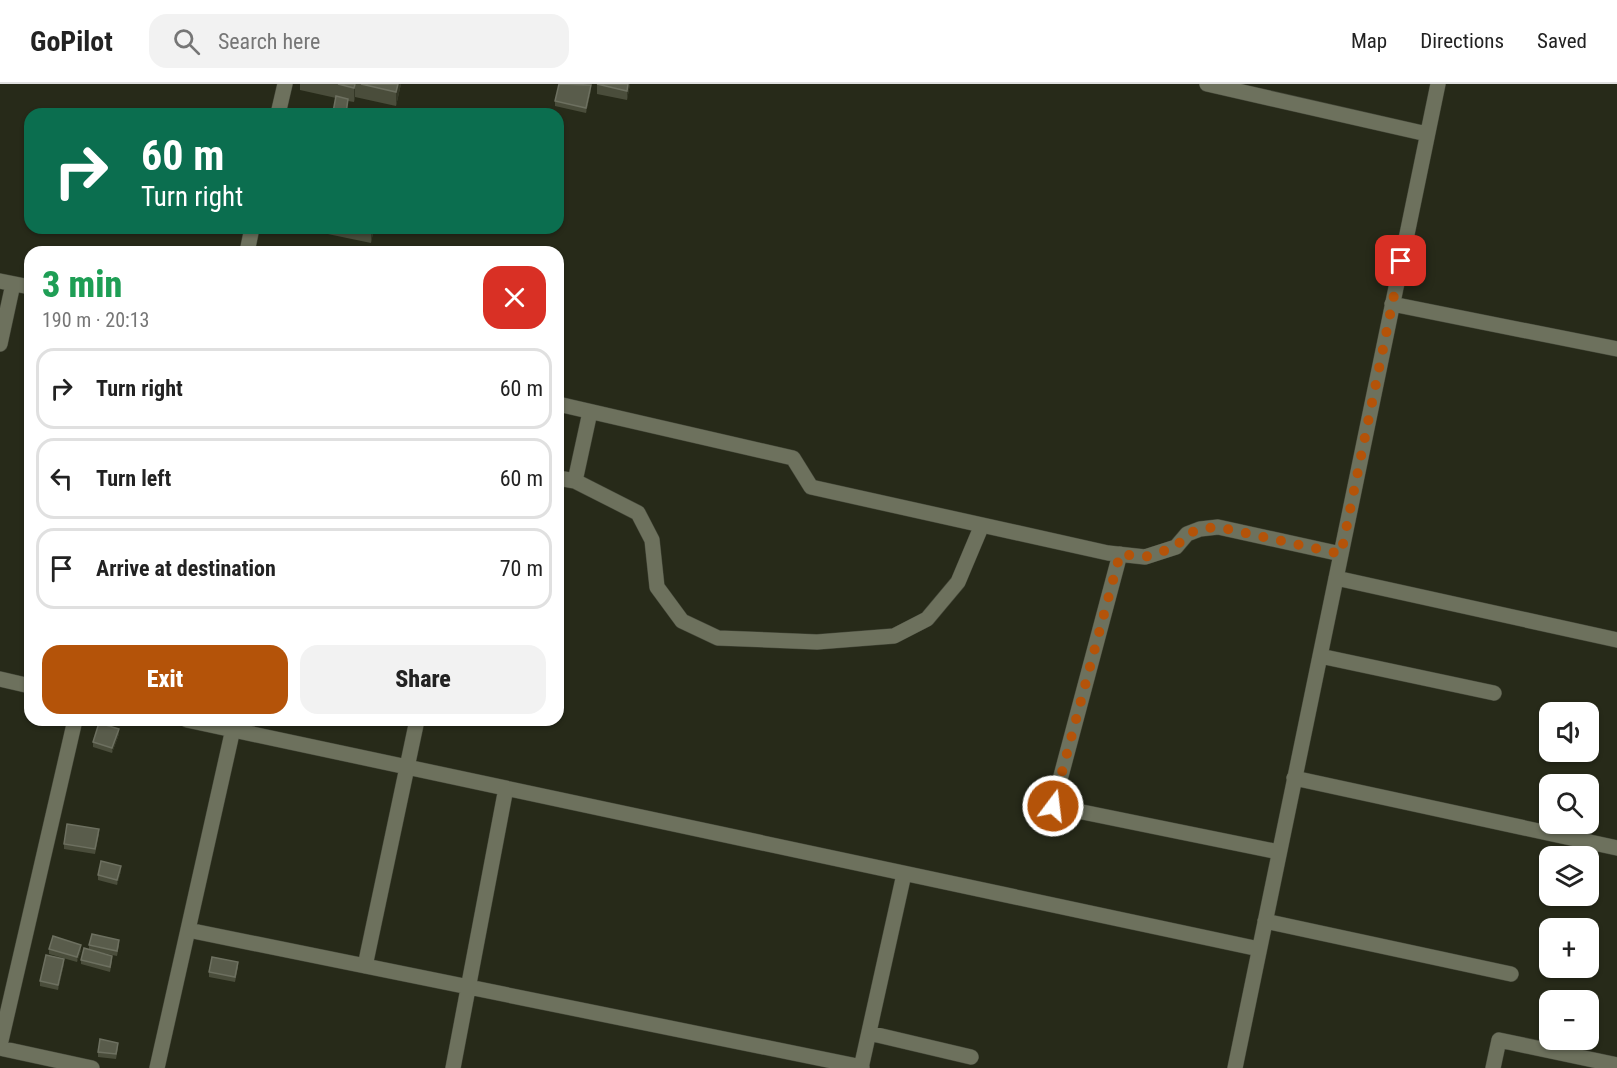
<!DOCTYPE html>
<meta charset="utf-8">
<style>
:root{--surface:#fff;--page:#f2f2f2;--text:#222;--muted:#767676;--line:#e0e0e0;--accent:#b45309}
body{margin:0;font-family:"Roboto Condensed",sans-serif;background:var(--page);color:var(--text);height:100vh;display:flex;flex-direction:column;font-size:22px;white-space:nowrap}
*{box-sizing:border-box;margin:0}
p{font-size:20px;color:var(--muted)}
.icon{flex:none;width:33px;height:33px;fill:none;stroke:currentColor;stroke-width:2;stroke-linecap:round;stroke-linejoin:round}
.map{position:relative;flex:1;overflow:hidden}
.panel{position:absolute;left:24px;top:162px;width:540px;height:480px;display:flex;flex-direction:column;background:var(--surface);border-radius:18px;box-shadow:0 2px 4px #0004}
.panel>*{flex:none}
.guide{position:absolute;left:24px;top:24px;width:540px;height:126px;border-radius:18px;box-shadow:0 2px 4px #0004;background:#0b6e4f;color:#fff;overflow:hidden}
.controls{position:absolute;left:1539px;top:618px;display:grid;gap:12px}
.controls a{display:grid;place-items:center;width:60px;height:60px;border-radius:12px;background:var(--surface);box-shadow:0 2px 4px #0004;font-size:30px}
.pin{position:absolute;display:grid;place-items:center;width:51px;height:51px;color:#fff;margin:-26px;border-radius:12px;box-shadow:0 3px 9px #0006}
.me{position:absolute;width:66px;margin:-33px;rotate:15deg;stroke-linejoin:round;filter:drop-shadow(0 0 4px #0008)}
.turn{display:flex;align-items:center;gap:21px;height:126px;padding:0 18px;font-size:27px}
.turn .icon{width:78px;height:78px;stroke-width:2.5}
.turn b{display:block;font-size:42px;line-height:51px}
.round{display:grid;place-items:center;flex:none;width:63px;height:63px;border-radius:18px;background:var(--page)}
.headline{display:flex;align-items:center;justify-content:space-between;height:102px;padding:0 18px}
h1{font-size:36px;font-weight:800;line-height:45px;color:#1e9e55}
.button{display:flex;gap:12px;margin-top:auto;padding:12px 18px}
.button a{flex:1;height:69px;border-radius:18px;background:var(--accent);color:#fff;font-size:24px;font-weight:800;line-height:69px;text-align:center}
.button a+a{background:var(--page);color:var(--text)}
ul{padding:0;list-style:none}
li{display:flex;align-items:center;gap:18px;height:81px;margin:0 12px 9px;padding:0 6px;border:3px solid var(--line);border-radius:18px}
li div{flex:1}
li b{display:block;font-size:22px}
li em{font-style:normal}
header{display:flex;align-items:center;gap:36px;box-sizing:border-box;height:84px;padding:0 30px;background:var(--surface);border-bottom:2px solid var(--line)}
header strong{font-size:28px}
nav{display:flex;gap:33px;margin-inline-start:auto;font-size:21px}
.search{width:420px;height:54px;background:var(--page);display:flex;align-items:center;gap:15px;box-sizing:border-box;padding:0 21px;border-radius:18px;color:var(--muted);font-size:22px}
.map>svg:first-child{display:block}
</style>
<header>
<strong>GoPilot</strong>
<div class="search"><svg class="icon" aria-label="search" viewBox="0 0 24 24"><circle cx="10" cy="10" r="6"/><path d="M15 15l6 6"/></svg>Search here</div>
<nav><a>Map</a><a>Directions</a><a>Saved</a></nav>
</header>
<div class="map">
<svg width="1617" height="984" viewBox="0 0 1617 984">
<rect width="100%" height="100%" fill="#272a19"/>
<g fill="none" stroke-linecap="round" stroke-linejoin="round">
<defs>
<path id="minor" d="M 1207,0 L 1427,50
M 278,30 L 285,0
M 247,168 L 252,144
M 0,197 L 30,203
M 1392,220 L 1617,265
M 0,260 L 13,200
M 558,320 L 793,374 L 811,403 L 1108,469 L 1145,473 L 1176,463 L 1187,450 L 1200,445 L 1218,443 L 1341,470
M 558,394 L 575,397 L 638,429 L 652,456 L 657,503 L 682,537 L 718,554 L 817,558 L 894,552 L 927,535 L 958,498 L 982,441
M 575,397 L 590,328
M 1120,470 L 1053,722 L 1279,768
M 1336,494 L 1617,556
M 1320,572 L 1494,609
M 0,595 L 30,602
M 187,636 L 1259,865
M 1294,694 L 1617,764
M 1265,837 L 1511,890
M 188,846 L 862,983
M 365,882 L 417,636
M 869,949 L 971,973
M 0,961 L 75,636
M 0,964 L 92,984
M 157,984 L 235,636
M 453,984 L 506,704
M 861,984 L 904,790
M 1235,984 L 1438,0
M 1493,984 L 1499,956 L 1617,981"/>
</defs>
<!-- minor casing -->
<use href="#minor" stroke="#444739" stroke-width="16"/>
<!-- minor -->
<use href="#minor" stroke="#6d715d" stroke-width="15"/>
</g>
<!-- wall -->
<path fill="#4a4d3b" d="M 300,0 L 401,0 L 396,22 L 355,13 L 354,18 L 348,17 L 348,25 L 333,28 L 336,14 L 300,6 Z
M 597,0 L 630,0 L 627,16 L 597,10 Z
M 591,6 L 586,29 L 555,22 L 555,17 Z
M 299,144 L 374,144 L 371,159 Z
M 119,650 L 112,669 L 93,663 L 93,658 Z
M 99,750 L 95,770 L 64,765 L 64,760 Z
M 121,787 L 117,801 L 98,796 L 98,791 Z
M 89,861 L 119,861 L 117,872 L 89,866 Z
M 49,865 L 81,866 L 77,878 L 49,870 Z
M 81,876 L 112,877 L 110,888 L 81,880 Z
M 64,880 L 58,906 L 40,902 L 40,897 Z
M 238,883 L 235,898 L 209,893 L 209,888 Z
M 118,964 L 116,975 L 98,973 L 98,968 Z"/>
<!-- shaded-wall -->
<path fill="#353827" d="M 355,0 L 355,13 L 354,18 L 354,4 Z
M 398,0 L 401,0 L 396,22 L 396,8 Z
M 628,0 L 630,0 L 627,16 L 627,7 Z
M 591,1 L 591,6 L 586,29 L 586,24 Z
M 348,15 L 348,25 L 347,30 L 346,30 Z
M 371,144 L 374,144 L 371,159 Z
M 119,645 L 119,650 L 112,669 L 112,664 Z
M 121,782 L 121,787 L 117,801 L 117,796 Z
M 81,861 L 81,866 L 77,878 L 77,873 Z
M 64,875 L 64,880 L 58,906 L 58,901 Z"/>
<!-- building -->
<path fill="#595c4b" stroke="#6d7060" stroke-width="1.5" d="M 338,0 L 355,0 L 354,4 Z
M 361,0 L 398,0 L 396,8 Z
M 559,0 L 591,1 L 586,24 L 555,17 Z
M 597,0 L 628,0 L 627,7 Z
M 336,12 L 348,15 L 346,29 L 350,30 L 328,30 L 329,27 L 333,28 Z
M 99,639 L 119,645 L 112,664 L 93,658 Z
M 67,740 L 99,745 L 95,765 L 64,760 Z
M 101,777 L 121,782 L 117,796 L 98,791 Z
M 92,850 L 119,856 L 117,867 L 89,861 Z
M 53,852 L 81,861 L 77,873 L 49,865 Z
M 84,864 L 112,872 L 110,883 L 81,876 Z
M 46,871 L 64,875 L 58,901 L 40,897 Z
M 212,873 L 238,878 L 235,893 L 209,888 Z
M 100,955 L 118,959 L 116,970 L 98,968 Z"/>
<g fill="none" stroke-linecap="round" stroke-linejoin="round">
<!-- route -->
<path stroke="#b45309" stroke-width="10" stroke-dasharray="0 18" d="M 1053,722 L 1120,470 L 1145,473 L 1176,463 L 1187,450 L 1200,445 L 1218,443 L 1341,470 L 1401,177"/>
</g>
</svg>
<div class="controls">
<a><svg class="icon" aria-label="sound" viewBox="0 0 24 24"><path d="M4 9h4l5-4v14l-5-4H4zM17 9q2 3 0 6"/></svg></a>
<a><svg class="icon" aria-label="search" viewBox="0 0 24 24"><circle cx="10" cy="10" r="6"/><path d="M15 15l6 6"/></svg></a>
<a><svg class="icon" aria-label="layers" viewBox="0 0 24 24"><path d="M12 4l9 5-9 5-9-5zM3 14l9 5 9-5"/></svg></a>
<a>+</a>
<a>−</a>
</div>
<div class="pin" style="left:1401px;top:177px;background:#d93025"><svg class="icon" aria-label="arrive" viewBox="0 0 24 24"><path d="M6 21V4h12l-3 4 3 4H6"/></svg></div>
<svg class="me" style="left:1053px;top:722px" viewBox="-20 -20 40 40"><circle r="17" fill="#b45309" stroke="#fff" stroke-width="3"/><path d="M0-11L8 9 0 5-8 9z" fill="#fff"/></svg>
<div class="guide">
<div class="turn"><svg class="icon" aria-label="right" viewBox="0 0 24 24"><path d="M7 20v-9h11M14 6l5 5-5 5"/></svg><div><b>60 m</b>Turn right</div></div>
</div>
<section class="panel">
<div class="headline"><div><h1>3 min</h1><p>190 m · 20:13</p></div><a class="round" style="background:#d93025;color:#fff"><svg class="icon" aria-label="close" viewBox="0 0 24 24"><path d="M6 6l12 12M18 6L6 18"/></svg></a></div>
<ul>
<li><svg class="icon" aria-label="right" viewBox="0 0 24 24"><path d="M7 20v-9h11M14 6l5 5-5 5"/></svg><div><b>Turn right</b></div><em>60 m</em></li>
<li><svg class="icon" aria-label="left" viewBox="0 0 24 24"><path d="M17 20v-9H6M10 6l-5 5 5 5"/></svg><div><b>Turn left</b></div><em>60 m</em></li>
<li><svg class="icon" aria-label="arrive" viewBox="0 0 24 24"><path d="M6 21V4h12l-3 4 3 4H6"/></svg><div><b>Arrive at destination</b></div><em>70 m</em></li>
</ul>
<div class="button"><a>Exit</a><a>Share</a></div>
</section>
</div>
